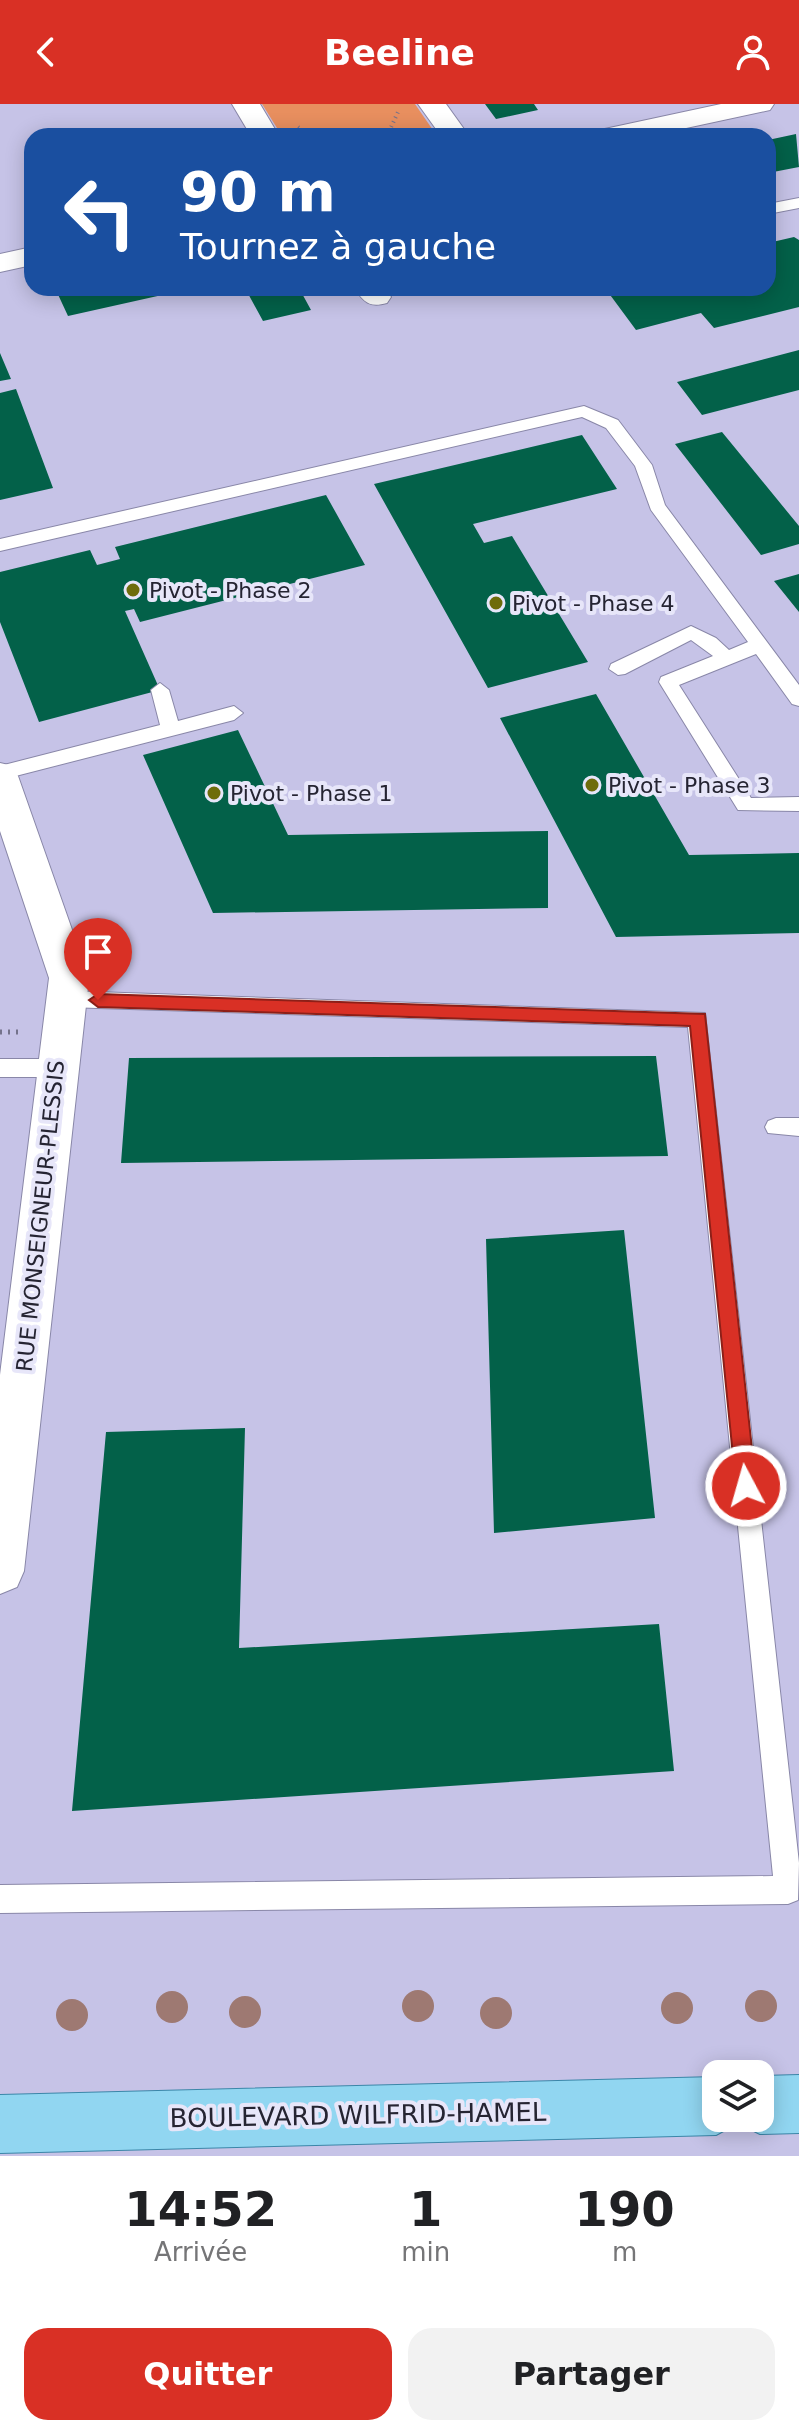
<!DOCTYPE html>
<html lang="fr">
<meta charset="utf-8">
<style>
:root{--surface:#fff;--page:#f2f2f2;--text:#202124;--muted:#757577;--accent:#d93025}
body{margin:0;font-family:"DejaVu Sans",sans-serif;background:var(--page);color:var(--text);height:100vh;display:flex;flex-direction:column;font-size:30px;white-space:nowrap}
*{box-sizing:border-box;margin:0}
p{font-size:26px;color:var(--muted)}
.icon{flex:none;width:44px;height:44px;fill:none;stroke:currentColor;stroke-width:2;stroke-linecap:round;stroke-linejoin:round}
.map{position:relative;height:2052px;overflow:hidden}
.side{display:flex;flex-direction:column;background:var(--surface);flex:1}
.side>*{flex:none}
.guide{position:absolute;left:24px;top:24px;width:752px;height:168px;border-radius:24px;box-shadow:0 4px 20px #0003;background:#1a4fa0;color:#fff;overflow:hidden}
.tools{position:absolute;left:702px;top:1956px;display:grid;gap:16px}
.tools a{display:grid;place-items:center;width:72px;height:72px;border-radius:16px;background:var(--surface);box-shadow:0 4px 20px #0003;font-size:40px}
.pin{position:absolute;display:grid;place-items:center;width:68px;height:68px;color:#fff;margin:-82px -34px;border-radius:50% 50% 50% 0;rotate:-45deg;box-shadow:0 0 8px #0007}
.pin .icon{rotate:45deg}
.me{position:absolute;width:88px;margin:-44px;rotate:354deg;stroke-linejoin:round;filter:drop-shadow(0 0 6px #0008)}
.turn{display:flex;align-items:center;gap:28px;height:168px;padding:0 24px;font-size:36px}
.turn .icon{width:104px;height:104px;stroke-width:2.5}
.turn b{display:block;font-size:56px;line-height:68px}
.eta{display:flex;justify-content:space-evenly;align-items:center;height:136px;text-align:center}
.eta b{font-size:48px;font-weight:600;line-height:56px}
.primary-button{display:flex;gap:16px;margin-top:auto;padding:16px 24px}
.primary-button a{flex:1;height:92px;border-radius:24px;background:var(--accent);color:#fff;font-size:32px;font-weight:600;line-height:92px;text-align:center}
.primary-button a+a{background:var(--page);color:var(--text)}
header{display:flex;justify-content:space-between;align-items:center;height:104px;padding:0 24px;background:var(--accent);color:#fff;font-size:36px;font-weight:600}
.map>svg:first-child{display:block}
</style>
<header><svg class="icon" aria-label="back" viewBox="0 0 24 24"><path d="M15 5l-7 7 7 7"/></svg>Beeline<svg class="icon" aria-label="person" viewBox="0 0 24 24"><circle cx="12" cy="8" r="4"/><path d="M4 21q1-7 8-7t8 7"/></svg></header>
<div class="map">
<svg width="799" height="2052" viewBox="0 0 799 2052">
<rect width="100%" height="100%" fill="#c6c3e7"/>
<!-- green -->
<path fill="#e88f5f" d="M 262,0 L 415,0 L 437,32 L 282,32 Z"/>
<!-- building -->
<path fill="#036149" d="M 485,0 L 534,0 L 538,6 L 496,15 Z
M 796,30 L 799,63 L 768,69 L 768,36 Z
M 794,133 L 799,136 L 799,203 L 714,224 L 701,209 L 636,226 L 605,184 L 768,184 L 768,139 Z
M 55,184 L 189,184 L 189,185 L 68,212 Z
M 245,184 L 299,184 L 311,206 L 263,217 Z
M 799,246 L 799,286 L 702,311 L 677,278 Z
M 0,249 L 11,275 L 0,277 Z
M 16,285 L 53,384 L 0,396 L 0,289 Z
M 722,328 L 799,422 L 799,440 L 761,451 L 675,340 Z
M 582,331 L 617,385 L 473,420 L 484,439 L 512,432 L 588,558 L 488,584 L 374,380 Z
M 326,391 L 365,461 L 140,518 L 134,505 L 125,507 L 160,586 L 39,618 L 0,518 L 0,468 L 90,446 L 97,461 L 120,455 L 115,443 Z
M 799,470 L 799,508 L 774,477 Z
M 596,590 L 689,751 L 799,749 L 799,829 L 616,833 L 500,614 Z
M 238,626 L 288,731 L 548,727 L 548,804 L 213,809 L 143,651 Z
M 656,952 L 668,1052 L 121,1059 L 129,954 Z
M 624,1126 L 655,1414 L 494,1429 L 486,1135 Z
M 245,1324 L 239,1544 L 659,1520 L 674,1667 L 72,1707 L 106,1328 Z"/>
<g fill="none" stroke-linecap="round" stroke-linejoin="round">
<defs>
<path id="service" d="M 799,94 L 799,104 L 768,110 L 768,100 Z
M 584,302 L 618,316 L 652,361 L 665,401 L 799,581 L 799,602 L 792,600 L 756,550 L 679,581 L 751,694 L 799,693 L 799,707 L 738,706 L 659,578 L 661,573 L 713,552 L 691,536 L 625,570 L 618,571 L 609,565 L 611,560 L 691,522 L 716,534 L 729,546 L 748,538 L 651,406 L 635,362 L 606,324 L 582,313 L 0,447 L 0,435 Z
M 160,579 L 169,586 L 178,617 L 234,602 L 243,609 L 234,616 L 0,676 L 0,662 L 160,621 L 151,586 Z
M 66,887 L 705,909 L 799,1759 L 798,1796 L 788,1800 L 0,1809 L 0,1781 L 773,1772 L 688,923 L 66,903 L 55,895 Z
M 0,955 L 56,955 L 64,958 L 67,964 L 64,970 L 56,973 L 0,973 Z
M 776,1014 L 799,1014 L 799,1032 L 768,1029 L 765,1023 L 768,1017 Z"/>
<path id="minor" d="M 232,0 L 260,0 L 279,32 L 251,32 Z
M 418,0 L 446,0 L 469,32 L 441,32 Z
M 721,0 L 774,0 L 770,6 L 649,32 L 596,32 L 600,26 Z
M 32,143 L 32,161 L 0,168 L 0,150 Z
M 354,184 L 385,184 L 391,193 L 387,199 C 369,204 364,198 354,184 Z
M 0,659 L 13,662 L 18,672 L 89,874 L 24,1467 L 17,1483 L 0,1490 L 0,1271 L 49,874 L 0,727 Z"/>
<path id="primary" d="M 799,1971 L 799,2029 L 760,2030 L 738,2019 L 716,2031 L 0,2049 L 0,1991 L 716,1973 L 716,2014 L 760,2014 L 760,1972 Z"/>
</defs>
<!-- service casing -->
<use href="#service" stroke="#8987a8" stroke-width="2"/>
<!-- minor casing -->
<use href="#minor" stroke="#8987a8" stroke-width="2"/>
<!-- primary casing -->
<use href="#primary" stroke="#3b86a8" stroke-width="2"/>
<!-- path-far1 -->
<path stroke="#74728b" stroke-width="4" stroke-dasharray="1 4" stroke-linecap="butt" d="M 298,23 L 310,32
M 387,32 L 398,8"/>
<!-- path -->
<path stroke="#74728b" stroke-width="5" stroke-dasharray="2 6" stroke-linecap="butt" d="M 0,928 L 23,928"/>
<!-- service -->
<use href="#service" fill="#fff" fill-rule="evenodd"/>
<!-- minor -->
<use href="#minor" fill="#fff" fill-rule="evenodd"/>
<!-- primary -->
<use href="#primary" fill="#91d6f1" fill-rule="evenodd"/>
</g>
<!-- trees -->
<g fill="#9e7972">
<circle cx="418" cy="1902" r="16"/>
<circle cx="761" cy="1902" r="16"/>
<circle cx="172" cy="1903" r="16"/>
<circle cx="677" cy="1904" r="16"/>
<circle cx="245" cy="1908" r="16"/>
<circle cx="496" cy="1909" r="16"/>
<circle cx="72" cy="1911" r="16"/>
</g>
<!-- route -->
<path fill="#d93025" stroke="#8d1f18" stroke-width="2" d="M 98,890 L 705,910 L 756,1382 L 753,1389 L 746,1391 L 739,1389 L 736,1382 L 690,922 L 98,903 L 89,896 Z"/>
<!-- markers -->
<g fill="#6e6c0b" stroke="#e7e6f9" stroke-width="3">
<circle cx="133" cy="486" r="8"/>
<circle cx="496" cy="499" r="8"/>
<circle cx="592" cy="681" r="8"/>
<circle cx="214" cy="689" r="8"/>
</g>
<g text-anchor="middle" stroke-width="8" stroke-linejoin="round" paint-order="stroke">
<!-- poi labels -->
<g font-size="22" fill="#252432" stroke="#e7e6f9" text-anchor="start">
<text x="149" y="494">Pivot - Phase 2</text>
<text x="512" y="507">Pivot - Phase 4</text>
<text x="608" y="689">Pivot - Phase 3</text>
<text x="230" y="697">Pivot - Phase 1</text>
</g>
<!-- street labels -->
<g font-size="22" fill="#252432" stroke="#e7e6f9">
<text transform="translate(40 1112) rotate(-84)" y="8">RUE MONSEIGNEUR-PLESSIS</text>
</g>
<!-- near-street labels -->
<g font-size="26" fill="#252432" stroke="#e7e6f9">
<text transform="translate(358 2011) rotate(-1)" y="9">BOULEVARD WILFRID-HAMEL</text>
</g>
</g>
</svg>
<div class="tools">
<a><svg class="icon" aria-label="layers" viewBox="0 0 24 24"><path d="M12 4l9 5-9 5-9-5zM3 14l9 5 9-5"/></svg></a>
</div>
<div class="pin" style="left:98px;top:896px;background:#d93025"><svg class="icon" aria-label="arrive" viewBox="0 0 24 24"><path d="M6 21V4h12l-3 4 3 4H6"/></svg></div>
<svg class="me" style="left:746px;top:1382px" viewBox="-20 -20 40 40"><circle r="17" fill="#d93025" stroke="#fff" stroke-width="3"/><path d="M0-11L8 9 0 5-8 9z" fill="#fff"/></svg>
<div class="guide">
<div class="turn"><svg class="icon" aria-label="left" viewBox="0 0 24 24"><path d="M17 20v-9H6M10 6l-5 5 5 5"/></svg><div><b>90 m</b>Tournez à gauche</div></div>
</div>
</div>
<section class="side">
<div class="eta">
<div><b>14:52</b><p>Arrivée</p></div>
<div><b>1</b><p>min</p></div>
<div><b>190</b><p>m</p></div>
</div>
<div class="primary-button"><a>Quitter</a><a>Partager</a></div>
</section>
